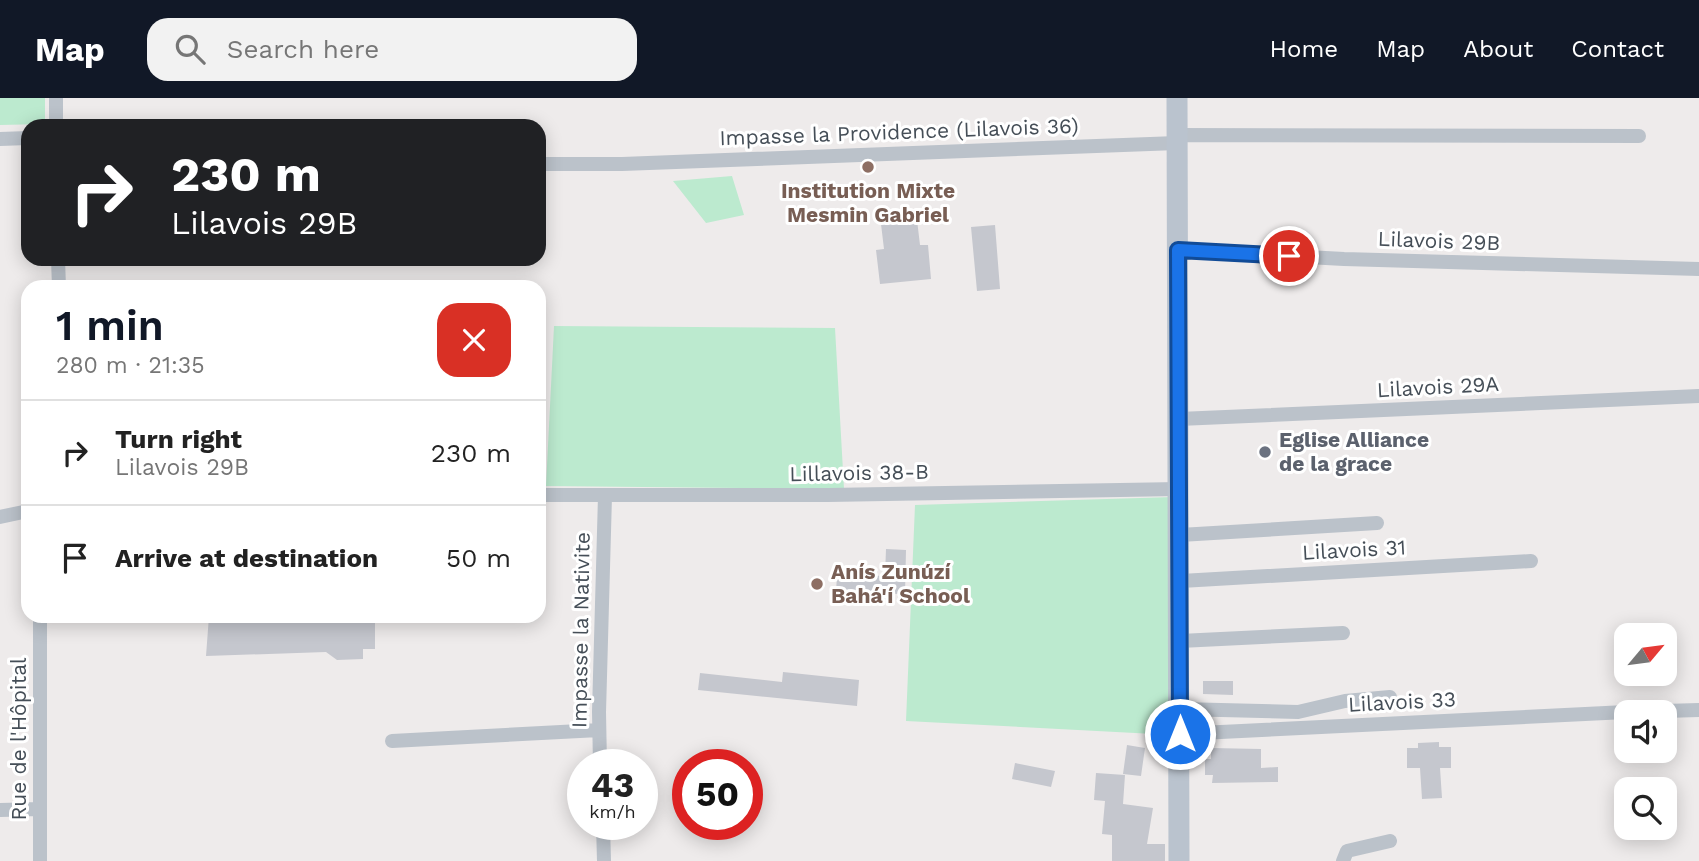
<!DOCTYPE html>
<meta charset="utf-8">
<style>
:root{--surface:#fff;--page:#f2f2f2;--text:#222;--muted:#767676;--line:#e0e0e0;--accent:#111827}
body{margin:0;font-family:"Work Sans",sans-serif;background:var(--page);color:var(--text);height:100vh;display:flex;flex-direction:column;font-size:26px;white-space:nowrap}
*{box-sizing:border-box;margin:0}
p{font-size:23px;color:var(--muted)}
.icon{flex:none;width:38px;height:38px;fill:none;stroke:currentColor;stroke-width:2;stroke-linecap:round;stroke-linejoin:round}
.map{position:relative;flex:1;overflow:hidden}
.drawer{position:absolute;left:21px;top:182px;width:525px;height:343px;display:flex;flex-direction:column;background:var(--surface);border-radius:21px;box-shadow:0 4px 18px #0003}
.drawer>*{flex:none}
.banner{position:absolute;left:21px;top:21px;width:525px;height:147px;border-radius:21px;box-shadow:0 4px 18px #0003;background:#202124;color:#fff;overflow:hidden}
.needle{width:46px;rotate:61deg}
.buttons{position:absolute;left:1614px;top:525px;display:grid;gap:14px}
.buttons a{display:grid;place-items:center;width:63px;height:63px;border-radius:14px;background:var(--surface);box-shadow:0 4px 18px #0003;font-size:35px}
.speed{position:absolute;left:567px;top:651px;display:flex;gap:14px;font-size:35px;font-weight:700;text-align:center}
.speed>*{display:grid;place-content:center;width:91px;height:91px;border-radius:50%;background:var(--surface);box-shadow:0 4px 18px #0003;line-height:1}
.speed small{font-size:18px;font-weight:400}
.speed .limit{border:10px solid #d22;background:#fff;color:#111}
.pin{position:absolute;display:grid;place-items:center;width:60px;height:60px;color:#fff;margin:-30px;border:4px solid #fff;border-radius:50%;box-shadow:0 2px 7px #0007}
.me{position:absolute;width:77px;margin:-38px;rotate:0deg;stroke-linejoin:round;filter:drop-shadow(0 0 5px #0008)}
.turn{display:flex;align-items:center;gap:24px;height:147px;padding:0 35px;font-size:32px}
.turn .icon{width:91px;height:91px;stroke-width:2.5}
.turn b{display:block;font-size:49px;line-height:60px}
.round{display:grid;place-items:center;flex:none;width:74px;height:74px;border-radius:21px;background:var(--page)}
.headline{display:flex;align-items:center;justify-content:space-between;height:119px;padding:0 35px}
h1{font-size:42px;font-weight:600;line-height:52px;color:var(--accent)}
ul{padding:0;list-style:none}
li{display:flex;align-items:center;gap:21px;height:105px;padding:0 35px;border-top:2px solid var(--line)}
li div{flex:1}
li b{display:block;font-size:26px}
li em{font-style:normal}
header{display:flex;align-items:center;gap:42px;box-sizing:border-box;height:98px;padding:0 35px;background:var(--accent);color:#fff}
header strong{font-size:33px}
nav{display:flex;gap:38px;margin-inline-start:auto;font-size:24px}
.search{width:490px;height:63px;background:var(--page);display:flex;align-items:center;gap:18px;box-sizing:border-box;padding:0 24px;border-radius:21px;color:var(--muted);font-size:26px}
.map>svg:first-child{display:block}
</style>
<header>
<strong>Map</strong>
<div class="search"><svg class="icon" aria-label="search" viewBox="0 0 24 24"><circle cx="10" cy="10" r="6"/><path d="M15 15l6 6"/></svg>Search here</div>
<nav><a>Home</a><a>Map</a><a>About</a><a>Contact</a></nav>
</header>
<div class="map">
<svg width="1699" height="763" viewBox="0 0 1699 763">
<rect width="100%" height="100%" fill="#eeebeb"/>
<!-- green -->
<path fill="#bceacf" d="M 0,0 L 45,0 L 45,26 L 0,27 Z
M 732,78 L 744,117 L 706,125 L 673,83 Z
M 554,228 L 835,230 L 844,391 L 546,388 Z
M 1173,399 L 1173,637 L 906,623 L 915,407 Z"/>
<!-- building -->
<path fill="#c5c7ce" d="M 917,122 L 920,147 L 928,147 L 931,181 L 880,186 L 876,152 L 884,151 L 881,126 Z
M 995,127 L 1000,191 L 977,193 L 971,129 Z
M 886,451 L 906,452 L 905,496 L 836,495 L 837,476 L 885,478 Z
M 209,518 L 362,518 L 375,521 L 375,551 L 363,551 L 363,561 L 337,562 L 326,554 L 206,558 Z
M 783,574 L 859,582 L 857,608 L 698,592 L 700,575 L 782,584 Z
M 1203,583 L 1233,583 L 1233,597 L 1203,596 Z
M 1439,644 L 1439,649 L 1451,649 L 1451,670 L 1440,670 L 1442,700 L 1422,701 L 1420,670 L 1407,670 L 1407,650 L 1418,650 L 1418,645 Z
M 1127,647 L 1145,650 L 1141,678 L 1123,676 Z
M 1211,650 L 1261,651 L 1261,670 L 1278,669 L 1278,684 L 1212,685 L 1213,677 L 1205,677 L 1205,661 L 1211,661 Z
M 1015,665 L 1055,673 L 1051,689 L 1012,681 Z
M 1096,675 L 1125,677 L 1123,706 L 1153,710 L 1147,746 L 1165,746 L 1165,763 L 1112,763 L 1112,737 L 1102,736 L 1105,703 L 1094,702 Z"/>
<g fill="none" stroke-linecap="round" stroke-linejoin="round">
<!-- street -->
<path stroke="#bbc2ca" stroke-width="14" d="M 56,0 L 56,28
M 1177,37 L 1639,38
M 0,41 L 28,40
M 539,66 L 622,66 L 1177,45
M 1178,152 L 1344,161 L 1699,171
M 58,161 L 59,189
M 1179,321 L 1699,298
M 539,397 L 828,397 L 1179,391
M 0,419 L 28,413
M 1180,437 L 1377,425
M 1181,483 L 1531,463
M 40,518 L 40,763
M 1180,543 L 1343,535
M 1180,611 L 1298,614 L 1345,603 L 1390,599
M 1629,614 L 1699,612
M 1180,636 L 1626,614
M 392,643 L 599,632
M 600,667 L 599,614 L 605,398
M 0,712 L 40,711
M 603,726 L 604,763
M 1343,763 L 1347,753 L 1390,743"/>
<!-- secondary -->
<path stroke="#bac3ce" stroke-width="21" d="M 1177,0 L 1179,763"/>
</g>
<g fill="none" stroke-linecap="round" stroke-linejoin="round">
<defs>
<path id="route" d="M 1180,636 L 1178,152 L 1289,158"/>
</defs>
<!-- route casing -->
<use href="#route" stroke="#114b97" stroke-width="18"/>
<!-- route -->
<use href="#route" stroke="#1a73e8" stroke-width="12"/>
</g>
<!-- markers -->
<g fill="#8d6e63" stroke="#fff" stroke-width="2.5">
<circle cx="868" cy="69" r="7"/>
<circle cx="817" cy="486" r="7"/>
</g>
<circle fill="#6b7280" stroke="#fff" stroke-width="2.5" cx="1265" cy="354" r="7"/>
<g text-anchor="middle" stroke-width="6" stroke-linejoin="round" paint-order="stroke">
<!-- street labels -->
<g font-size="21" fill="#454e57" stroke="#fff">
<text transform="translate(899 34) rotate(-2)" y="7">Impasse la Providence (Lilavois 36)</text>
<text transform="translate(1439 143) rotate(2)" y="7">Lilavois 29B</text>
<text transform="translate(1438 289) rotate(-3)" y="7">Lilavois 29A</text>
<text transform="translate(859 375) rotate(-1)" y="7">Lillavois 38-B</text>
<text transform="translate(1354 452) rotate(-3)" y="7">Lilavois 31</text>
<text transform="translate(581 532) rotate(-89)" y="7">Impasse la Nativite</text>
<text transform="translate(1402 604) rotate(-3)" y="7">Lilavois 33</text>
<text transform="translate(19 641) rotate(-90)" y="7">Rue de l'Hôpital</text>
</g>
<!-- education labels -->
<g font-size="21" font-weight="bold" fill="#785e54" stroke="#fff">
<text x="868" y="100">Institution Mixte<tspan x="868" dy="24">Mesmin Gabriel</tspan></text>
<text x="831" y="481" text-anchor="start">Anís Zunúzí<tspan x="831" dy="24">Bahá'í School</tspan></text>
</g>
<!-- worship labels -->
<g font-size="21" font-weight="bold" fill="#5b616d" stroke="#fff" text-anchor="start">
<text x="1279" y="349">Eglise Alliance<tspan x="1279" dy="24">de la grace</tspan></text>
</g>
</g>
</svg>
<div class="buttons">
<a><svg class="needle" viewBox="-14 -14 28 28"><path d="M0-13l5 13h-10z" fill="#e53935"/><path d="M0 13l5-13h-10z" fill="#767676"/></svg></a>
<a><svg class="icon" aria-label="sound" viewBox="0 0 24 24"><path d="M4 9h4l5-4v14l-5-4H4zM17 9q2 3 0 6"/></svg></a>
<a><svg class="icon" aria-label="search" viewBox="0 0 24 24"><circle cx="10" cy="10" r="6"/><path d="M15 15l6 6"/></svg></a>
</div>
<div class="speed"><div>43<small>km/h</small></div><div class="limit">50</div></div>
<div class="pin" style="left:1289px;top:158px;background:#d93025"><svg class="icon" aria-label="arrive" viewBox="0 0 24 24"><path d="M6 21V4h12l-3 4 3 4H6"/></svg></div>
<svg class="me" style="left:1180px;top:636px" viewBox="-20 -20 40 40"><circle r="17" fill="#1a73e8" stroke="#fff" stroke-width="3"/><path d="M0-11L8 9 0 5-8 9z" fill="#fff"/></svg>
<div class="banner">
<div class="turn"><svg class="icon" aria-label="right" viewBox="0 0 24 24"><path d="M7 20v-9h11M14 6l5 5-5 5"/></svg><div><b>230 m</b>Lilavois 29B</div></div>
</div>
<section class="drawer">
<div class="headline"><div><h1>1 min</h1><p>280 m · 21:35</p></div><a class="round" style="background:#d93025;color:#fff"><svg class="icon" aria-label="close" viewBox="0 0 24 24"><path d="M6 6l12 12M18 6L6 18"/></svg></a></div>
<ul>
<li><svg class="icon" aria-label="right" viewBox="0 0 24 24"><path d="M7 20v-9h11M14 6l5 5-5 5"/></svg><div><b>Turn right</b><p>Lilavois 29B</p></div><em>230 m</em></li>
<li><svg class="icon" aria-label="arrive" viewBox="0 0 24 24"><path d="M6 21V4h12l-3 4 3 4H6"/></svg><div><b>Arrive at destination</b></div><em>50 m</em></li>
</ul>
</section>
</div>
